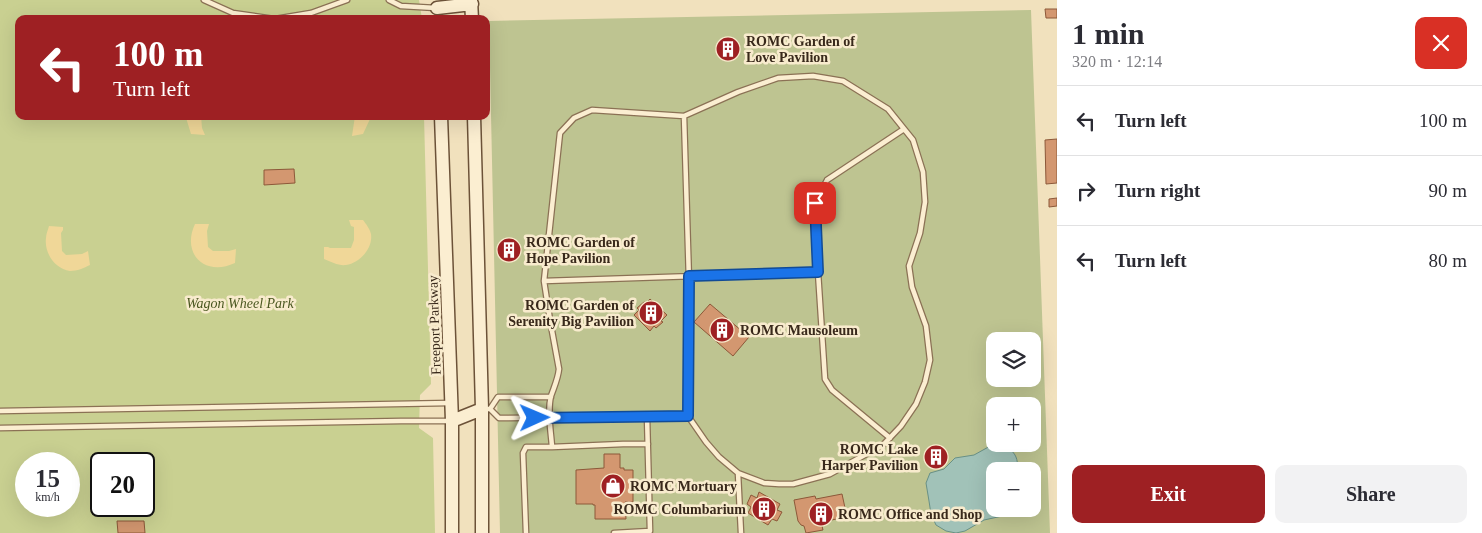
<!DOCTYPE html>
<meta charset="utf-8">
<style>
:root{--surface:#fff;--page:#f2f2f3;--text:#2b2b33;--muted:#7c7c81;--line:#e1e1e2;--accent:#9e2023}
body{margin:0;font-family:Georgia,serif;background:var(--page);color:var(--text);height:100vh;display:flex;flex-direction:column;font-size:19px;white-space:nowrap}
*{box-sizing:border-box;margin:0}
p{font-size:16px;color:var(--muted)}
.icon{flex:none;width:28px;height:28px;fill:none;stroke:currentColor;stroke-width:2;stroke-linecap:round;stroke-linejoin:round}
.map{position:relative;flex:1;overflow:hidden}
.panel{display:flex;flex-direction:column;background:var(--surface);width:425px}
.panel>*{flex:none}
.guide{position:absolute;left:15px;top:15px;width:475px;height:105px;border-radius:10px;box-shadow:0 5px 20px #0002;background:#9e2023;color:#fff;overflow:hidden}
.buttons{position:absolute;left:986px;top:332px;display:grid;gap:10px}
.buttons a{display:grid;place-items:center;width:55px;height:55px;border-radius:10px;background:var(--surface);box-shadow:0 5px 20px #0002;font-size:25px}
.speed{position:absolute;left:15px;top:452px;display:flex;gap:10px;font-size:25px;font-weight:700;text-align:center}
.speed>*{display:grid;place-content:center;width:65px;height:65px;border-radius:50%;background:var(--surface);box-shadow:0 5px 20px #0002;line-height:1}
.speed small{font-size:12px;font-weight:400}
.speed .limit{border:2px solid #111;border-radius:8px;background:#fff;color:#111}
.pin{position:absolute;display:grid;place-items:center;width:42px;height:42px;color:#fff;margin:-21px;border-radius:10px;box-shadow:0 2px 8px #0006}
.me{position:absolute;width:55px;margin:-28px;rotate:89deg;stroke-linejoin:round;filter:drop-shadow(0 0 4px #0008)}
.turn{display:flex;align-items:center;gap:18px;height:105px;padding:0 15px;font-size:22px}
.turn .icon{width:65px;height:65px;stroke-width:2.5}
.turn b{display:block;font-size:35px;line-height:42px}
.round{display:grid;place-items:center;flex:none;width:52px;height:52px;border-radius:10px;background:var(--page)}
.summary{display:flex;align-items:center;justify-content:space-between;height:85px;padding:0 15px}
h1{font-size:30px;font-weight:700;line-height:38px}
.button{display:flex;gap:10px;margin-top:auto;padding:10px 15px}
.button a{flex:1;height:58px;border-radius:10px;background:var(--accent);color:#fff;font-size:20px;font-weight:700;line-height:58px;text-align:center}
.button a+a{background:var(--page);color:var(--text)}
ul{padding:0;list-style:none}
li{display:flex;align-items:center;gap:15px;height:70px;padding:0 15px;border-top:1px solid var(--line)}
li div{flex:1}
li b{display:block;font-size:19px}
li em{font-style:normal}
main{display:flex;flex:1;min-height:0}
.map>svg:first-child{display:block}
</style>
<main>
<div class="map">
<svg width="1057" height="533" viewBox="0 0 1057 533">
<rect width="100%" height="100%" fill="#f1e1bd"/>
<!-- green -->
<path fill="#c9d091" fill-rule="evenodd" d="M 0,0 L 419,0 L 422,19 L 19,19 L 19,116 L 424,116 L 431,384 L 420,395 L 419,428 L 433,438 L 435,533 L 0,533 ZM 26,464 L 69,464 L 69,506 L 26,506 ZM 101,464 L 144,464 L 144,506 L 101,506 Z"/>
<!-- sand -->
<path fill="#f0d798" d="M 186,116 L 201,116 L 202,128 L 205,135 L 191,134 L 187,121 Z
M 355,116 L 370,116 L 370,119 L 363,134 L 352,136 Z
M 349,220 L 363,220 C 366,224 370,229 371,234 C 373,248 360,263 346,265 C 339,266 331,262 324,259 L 324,247 L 328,247 L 330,248 L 351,248 L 354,240 L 354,227 L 351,226 Z
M 195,224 L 209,224 L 207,231 L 208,247 L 213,251 L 229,251 L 236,249 L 235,263 C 205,277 181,254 195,224 Z
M 49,226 L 63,227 L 63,230 L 61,233 L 62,251 L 66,255 L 82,254 L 88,251 L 90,265 C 84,268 77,271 70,271 C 55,269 44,253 46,238 C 46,234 48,230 49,226 Z"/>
<!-- cemetery -->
<path fill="#bec491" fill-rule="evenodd" d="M 1031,10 L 1050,533 L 500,533 L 489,21 ZM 995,341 L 1032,341 L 1032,379 L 995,379 ZM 995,406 L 1032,406 L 1032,444 L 995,444 ZM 995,471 L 1032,471 L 1032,509 L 995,509 Z"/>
<!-- water -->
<path fill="#a1c2b8" stroke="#689086" d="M 992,445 C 1009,445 1020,453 1017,471 L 995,471 L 995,509 L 1013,509 L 1007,515 L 984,520 L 965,531 L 956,533 L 946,531 L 936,525 L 931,514 L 929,501 L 926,483 L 930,473 L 944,469 L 955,458 L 974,455 Z"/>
<!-- building -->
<path fill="#d39770" stroke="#8c5839" d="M 1045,9 L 1057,9 L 1057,18 L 1046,18 Z
M 722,42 L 734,42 L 735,55 L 722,55 Z
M 1057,139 L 1057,183 L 1046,184 L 1045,140 Z
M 294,169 L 295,183 L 264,185 L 264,170 Z
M 1057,198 L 1057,206 L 1049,207 L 1049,199 Z
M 503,243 L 515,243 L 516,256 L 503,256 Z
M 650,299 L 667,315 L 661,321 L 663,322 L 656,328 L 654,326 L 650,331 L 634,315 L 639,310 L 637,308 L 644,302 L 646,303 Z
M 710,304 L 749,337 L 733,356 L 694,322 Z
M 939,447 L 947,456 L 934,467 L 926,458 Z
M 604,454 L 620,454 L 620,468 L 624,468 L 624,470 L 633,470 L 633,502 L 625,502 L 626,519 L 595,519 L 595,505 L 593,505 L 593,504 L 576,504 L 576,470 L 604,468 Z
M 759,492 L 780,504 L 777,510 L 782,512 L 777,521 L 772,519 L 768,525 L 748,513 L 751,507 L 747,504 L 751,495 L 757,498 Z
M 842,494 L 847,517 L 821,522 L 823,530 L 806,533 L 804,526 L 801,525 L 798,521 L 794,500 L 815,496 L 816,499 Z
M 117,521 L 144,521 L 145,533 L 118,533 Z"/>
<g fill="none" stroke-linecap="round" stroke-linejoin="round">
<defs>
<path id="service" d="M 204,0 L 233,13 L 274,19
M 389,0 L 401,6 L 436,8
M 275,19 L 311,13 L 347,0
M 684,116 L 738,92 L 778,78 L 813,76 L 843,81 L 888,109 L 913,140 L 923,172 L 925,202 L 920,233 L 909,266 L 912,287 L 926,326 L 930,360 L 925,382 L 916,404 L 901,426 L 883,445 L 830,474 L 793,484 L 779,484 L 764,483 L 738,473
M 544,281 L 818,272
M 483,409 L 490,409 L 499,418 L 688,416 L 689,281 L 684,116 L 592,110 L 574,118 L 560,133 L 544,281 L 550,320 L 559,369 C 558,379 554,387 551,396 C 547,412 551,431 552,447 L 526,447 L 523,453 L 526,533
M 490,409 L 498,397 L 551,397
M 0,411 L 450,403
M 688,416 L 706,442 L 719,457 L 738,473 L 741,533
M 0,428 L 401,421 L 451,421
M 890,438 L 832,390 L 825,379 L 818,272 L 815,203 L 827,180 L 904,129
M 552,447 L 623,444 L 648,444
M 614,533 L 650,531 L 647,416"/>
<path id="secondary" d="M 471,0 L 472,19
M 437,8 L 472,4
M 441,116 L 452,421 L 452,533
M 474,116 L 482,409 L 482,533
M 452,421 L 482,409"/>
</defs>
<!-- service casing -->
<use href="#service" stroke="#8b7155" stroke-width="7"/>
<!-- secondary casing -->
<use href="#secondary" stroke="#6c5238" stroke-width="15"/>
<!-- service -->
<use href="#service" stroke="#fbeed1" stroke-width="4.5"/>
<!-- secondary -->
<use href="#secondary" stroke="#fbeed1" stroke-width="12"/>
</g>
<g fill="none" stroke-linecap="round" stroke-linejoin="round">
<defs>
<path id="route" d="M 535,418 L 688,416 L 689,276 L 818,272 L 815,203"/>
</defs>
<!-- route casing -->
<use href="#route" stroke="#114b97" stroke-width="12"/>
<!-- route -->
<use href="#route" stroke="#1a73e8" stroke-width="9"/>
</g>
<!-- icons -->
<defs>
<symbol id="building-disc" viewBox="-11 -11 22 22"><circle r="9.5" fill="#9e2023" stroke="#f8ebcd"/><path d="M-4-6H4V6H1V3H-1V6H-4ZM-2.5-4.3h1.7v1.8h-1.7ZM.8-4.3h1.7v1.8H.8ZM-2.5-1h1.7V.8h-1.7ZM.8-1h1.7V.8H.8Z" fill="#fff"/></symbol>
<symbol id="shop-disc" viewBox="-11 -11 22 22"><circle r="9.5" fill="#9e2023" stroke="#f8ebcd"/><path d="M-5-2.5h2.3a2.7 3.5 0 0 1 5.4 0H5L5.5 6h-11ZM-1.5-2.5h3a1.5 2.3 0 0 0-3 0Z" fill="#fff"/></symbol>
</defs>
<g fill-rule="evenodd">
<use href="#building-disc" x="714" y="35" width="28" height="28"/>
<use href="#building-disc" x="495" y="236" width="28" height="28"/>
<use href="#building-disc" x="637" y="299" width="28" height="28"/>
<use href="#building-disc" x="708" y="316" width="28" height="28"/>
<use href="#building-disc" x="922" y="443" width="28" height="28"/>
<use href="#shop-disc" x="599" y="472" width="28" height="28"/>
<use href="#building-disc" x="750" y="495" width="28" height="28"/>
<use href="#building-disc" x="807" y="500" width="28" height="28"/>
</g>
<g text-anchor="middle" stroke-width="5" stroke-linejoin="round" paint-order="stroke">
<!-- poi labels -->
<g font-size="14" font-weight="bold" fill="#39291b" stroke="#f8ebcd" text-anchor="start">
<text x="746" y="46">ROMC Garden of<tspan x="746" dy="16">Love Pavilion</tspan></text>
<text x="526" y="247">ROMC Garden of<tspan x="526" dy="16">Hope Pavilion</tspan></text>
<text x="634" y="310" text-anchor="end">ROMC Garden of<tspan x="634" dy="16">Serenity Big Pavilion</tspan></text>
<text x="740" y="335">ROMC Mausoleum</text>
<text x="918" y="454" text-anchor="end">ROMC Lake<tspan x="918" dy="16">Harper Pavilion</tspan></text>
<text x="630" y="491">ROMC Mortuary</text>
<text x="746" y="514" text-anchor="end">ROMC Columbarium</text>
<text x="838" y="519">ROMC Office and Shop</text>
</g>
<!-- park labels -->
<g font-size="14" font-style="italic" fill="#4a5720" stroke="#f8ebcd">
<text x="240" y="308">Wagon Wheel Park</text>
</g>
<!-- street labels -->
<g font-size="14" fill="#39291b" stroke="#f8ebcd">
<text transform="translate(434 325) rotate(-92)" y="5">Freeport Parkway</text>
</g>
</g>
</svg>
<div class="buttons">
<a><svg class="icon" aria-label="layers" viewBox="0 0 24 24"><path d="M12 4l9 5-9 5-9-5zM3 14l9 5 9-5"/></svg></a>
<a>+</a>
<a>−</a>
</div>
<div class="speed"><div>15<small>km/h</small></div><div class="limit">20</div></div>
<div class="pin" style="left:815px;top:203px;background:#d93025"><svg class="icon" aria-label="arrive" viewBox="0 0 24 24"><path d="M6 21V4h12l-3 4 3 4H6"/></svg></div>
<svg class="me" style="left:535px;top:418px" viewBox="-20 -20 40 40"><path d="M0-17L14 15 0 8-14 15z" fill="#1a73e8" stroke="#fff" stroke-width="4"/></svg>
<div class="guide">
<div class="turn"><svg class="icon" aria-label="left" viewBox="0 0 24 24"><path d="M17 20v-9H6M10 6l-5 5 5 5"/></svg><div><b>100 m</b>Turn left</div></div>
</div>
</div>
<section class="panel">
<div class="summary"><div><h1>1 min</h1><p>320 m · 12:14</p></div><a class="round" style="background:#d93025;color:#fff"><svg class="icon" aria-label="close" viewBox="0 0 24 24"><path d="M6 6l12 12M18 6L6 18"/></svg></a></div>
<ul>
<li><svg class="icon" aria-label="left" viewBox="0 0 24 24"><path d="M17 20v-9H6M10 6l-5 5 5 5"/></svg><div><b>Turn left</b></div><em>100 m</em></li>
<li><svg class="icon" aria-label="right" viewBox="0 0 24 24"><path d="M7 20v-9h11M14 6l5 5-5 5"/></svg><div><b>Turn right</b></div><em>90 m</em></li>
<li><svg class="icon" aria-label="left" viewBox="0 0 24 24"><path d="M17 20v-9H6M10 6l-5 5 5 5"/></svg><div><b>Turn left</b></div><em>80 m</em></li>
</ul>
<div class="button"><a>Exit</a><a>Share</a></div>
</section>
</main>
